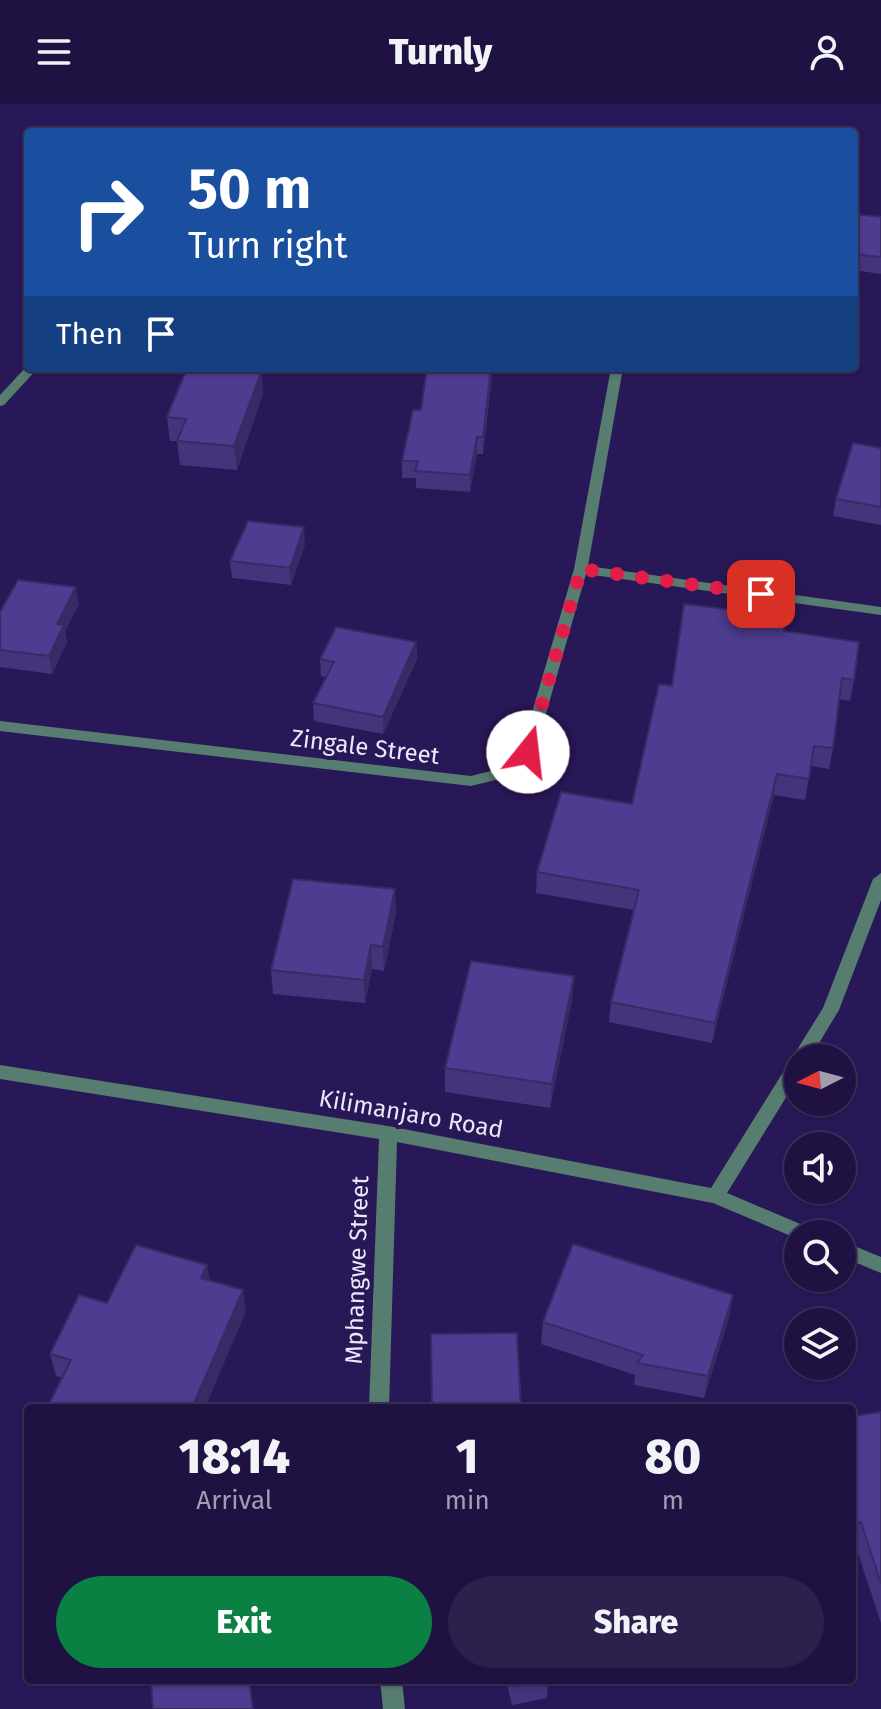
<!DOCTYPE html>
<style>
:root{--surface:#1f1242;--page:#2c204d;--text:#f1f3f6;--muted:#a19eb2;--line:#3c325b;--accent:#0b8043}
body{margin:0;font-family:"Fira Sans",sans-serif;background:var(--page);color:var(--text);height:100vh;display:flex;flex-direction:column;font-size:30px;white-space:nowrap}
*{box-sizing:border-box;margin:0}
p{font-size:26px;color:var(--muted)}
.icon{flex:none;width:44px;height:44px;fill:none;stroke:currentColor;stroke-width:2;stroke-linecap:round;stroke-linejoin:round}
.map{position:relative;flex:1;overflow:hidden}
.panel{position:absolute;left:24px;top:1300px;width:832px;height:280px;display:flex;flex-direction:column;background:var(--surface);border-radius:8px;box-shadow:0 2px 6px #0004,0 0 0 2px var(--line)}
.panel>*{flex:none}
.top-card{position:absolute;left:24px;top:24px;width:834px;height:244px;border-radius:8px;box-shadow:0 2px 6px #0004,0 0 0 2px var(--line);background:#1a4fa0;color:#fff;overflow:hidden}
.needle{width:52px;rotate:264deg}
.tools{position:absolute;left:784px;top:940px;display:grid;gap:16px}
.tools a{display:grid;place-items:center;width:72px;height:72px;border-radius:50%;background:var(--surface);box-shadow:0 2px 6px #0004,0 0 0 2px var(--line);font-size:40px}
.pin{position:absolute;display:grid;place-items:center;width:68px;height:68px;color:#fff;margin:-34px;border-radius:16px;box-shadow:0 4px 12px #0006}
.me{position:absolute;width:88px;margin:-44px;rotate:16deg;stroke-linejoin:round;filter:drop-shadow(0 0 6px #0008)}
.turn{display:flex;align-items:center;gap:28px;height:168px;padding:0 32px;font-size:36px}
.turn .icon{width:104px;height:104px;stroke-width:2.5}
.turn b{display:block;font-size:56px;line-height:68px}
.then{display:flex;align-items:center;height:76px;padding:0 32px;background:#0003;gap:16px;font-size:30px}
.eta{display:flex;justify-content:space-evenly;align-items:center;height:136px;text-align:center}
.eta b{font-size:48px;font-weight:800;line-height:56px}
.primary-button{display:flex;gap:16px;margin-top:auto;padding:16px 32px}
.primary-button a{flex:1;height:92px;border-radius:48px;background:var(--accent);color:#fff;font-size:32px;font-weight:800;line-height:92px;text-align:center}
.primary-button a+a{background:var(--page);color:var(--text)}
header{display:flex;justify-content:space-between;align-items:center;height:104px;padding:0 32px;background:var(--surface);font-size:36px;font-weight:800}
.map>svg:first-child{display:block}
</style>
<header><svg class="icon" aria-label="menu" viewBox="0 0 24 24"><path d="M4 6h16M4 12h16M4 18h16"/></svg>Turnly<svg class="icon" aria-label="person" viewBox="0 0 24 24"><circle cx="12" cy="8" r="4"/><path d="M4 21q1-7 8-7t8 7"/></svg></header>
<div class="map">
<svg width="881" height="1605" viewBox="0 0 881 1605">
<rect width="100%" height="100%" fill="#291858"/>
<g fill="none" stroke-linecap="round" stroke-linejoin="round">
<!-- minor -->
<path fill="#567d6f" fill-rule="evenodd" d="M 28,261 L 28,264 L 38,264 L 4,301 L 0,302 L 0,291 Z
M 611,264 L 623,264 L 588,462 L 881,503 L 881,511 L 586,470 L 535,648 L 512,672 L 471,682 L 0,627 L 0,617 L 471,672 L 502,664 L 521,646 L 574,465 Z
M 881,769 L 881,796 L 839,906 L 810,954 L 798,954 L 798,974 L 727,1089 L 812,1125 L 814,1130 L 798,1130 L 798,1135 L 713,1099 L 397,1038 L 389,1304 L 369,1304 L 379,1035 L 0,975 L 0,961 L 388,1022 L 711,1084 L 823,904 L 873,775 Z
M 842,1137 L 881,1153 L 881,1169 L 842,1153 Z
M 380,1576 L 402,1576 L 405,1605 L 383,1605 Z"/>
</g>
<!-- wall -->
<path fill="#43347c" d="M 854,110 L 881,113 L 881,170 L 854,166 Z
M 493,264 L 483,350 L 477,350 L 470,388 L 416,384 L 416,374 L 402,374 L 402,357 L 421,306 Z
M 263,289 L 237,366 L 180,361 L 177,337 L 170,337 L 167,313 Z
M 881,344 L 881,421 L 833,412 L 836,395 Z
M 305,440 L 291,481 L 232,474 L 230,457 Z
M 79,500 L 65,527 L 67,538 L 52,570 L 0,563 L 0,508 Z
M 784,527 L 854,576 L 850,597 L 839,595 L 833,644 L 829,665 L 811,662 L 805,696 L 774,691 L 712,939 L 609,918 L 611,898 L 634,806 L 536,789 L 537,768 L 632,700 L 672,582 Z
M 416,538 L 417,555 L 383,630 L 314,617 L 313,599 L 326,573 L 321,572 L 320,555 Z
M 396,809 L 384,867 L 372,865 L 365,899 L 273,890 L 271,866 Z
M 574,872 L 572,896 L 550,1004 L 445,988 L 445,964 Z
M 210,1177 L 246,1208 L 62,1274 L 56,1272 L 50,1250 L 107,1199 Z
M 733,1191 L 729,1214 L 704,1294 L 634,1281 L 635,1271 L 541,1240 L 543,1218 Z
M 881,1308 L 881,1519 L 854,1437 L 852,1438 L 852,1312 Z
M 506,1576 L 548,1576 L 547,1594 L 512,1601 Z"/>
<!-- shaded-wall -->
<path fill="#372a65" d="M 491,264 L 493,264 L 483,350 L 483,333 Z
M 262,266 L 263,289 L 237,366 L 234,342 Z
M 477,333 L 477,350 L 470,388 L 470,371 Z
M 304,423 L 305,440 L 291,481 L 290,464 Z
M 76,483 L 79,500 L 65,527 L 67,538 L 52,570 L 49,552 L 57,520 Z
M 416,538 L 417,555 L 383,630 L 383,613 Z
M 777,670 L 774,691 L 712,939 L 715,919 Z
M 395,785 L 396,809 L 384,867 L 383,843 Z
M 371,841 L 372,865 L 365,899 L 364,876 Z
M 574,872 L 572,896 L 550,1004 L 552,980 Z
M 207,1161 L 211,1184 L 201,1174 Z
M 243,1186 L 246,1208 L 205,1304 L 192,1304 Z
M 733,1191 L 729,1214 L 704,1294 L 708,1272 Z"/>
<!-- building -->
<path fill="#4e3c90" stroke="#372a65" stroke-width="2" d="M 854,110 L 881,113 L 881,153 L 854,150 Z
M 187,264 L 240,264 L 262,266 L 234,342 L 177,337 L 186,315 L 167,313 Z
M 427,264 L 491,264 L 483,333 L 477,333 L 470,371 L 415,367 L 418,357 L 402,357 L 413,306 L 421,306 Z
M 853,339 L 881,344 L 881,403 L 836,395 Z
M 248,417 L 304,423 L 290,464 L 230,457 Z
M 18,476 L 76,483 L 57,520 L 64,521 L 49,552 L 0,546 L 0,508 Z
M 684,500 L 786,512 L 784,527 L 859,538 L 854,576 L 842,574 L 833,644 L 814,642 L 809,675 L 777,670 L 715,919 L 611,898 L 639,786 L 537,768 L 561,688 L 632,700 L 659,580 L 672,582 Z
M 336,523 L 416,538 L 383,613 L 313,599 L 334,558 L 320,555 Z
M 293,775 L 395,785 L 383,843 L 371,841 L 364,876 L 271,866 Z
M 471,857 L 574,872 L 552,980 L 445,964 Z
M 573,1140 L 733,1191 L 708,1272 L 637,1259 L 643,1251 L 543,1218 Z
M 136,1141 L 207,1161 L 201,1174 L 243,1186 L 192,1304 L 47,1304 L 71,1256 L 50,1250 L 79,1191 L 107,1199 Z
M 517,1229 L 521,1304 L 432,1304 L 431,1230 Z
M 881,1308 L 881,1480 L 861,1418 L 852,1420 L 852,1312 Z
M 167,1576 L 249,1576 L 253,1605 L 153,1605 L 151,1579 Z
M 512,1576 L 545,1576 L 513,1582 Z"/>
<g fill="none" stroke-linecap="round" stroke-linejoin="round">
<!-- route -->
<path stroke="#e11d48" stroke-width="14" stroke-dasharray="0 25.2" d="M 528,648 L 581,465 L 761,490"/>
</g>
<g text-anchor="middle" stroke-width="8" stroke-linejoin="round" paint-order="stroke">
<!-- street labels -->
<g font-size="24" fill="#eae9f9" stroke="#291858">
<text transform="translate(365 643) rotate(7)" y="8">Zingale Street</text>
<text transform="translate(411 1010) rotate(10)" y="8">Kilimanjaro Road</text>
<text transform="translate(357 1166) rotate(-88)" y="8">Mphangwe Street</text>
</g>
</g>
</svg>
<div class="tools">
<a><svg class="needle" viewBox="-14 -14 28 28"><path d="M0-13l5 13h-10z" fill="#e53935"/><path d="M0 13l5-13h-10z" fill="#a19eb2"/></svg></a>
<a><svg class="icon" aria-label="sound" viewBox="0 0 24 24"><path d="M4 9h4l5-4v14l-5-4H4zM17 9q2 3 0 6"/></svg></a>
<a><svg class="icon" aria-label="search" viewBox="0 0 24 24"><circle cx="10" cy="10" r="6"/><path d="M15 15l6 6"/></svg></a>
<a><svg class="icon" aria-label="layers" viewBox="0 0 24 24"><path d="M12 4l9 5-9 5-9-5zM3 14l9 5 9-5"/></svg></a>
</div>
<div class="pin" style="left:761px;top:490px;background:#d93025"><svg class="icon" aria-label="arrive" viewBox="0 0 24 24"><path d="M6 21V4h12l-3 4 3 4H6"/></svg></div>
<svg class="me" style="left:528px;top:648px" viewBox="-20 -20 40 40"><circle r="19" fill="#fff"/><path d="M0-13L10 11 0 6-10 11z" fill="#e11d48"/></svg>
<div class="top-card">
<div class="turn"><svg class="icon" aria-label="right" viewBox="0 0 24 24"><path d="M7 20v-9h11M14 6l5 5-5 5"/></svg><div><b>50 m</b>Turn right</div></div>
<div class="then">Then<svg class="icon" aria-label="arrive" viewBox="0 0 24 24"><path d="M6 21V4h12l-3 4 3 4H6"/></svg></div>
</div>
<section class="panel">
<div class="eta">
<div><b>18:14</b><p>Arrival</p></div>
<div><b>1</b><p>min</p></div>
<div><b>80</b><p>m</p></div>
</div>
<div class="primary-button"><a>Exit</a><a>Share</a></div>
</section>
</div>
